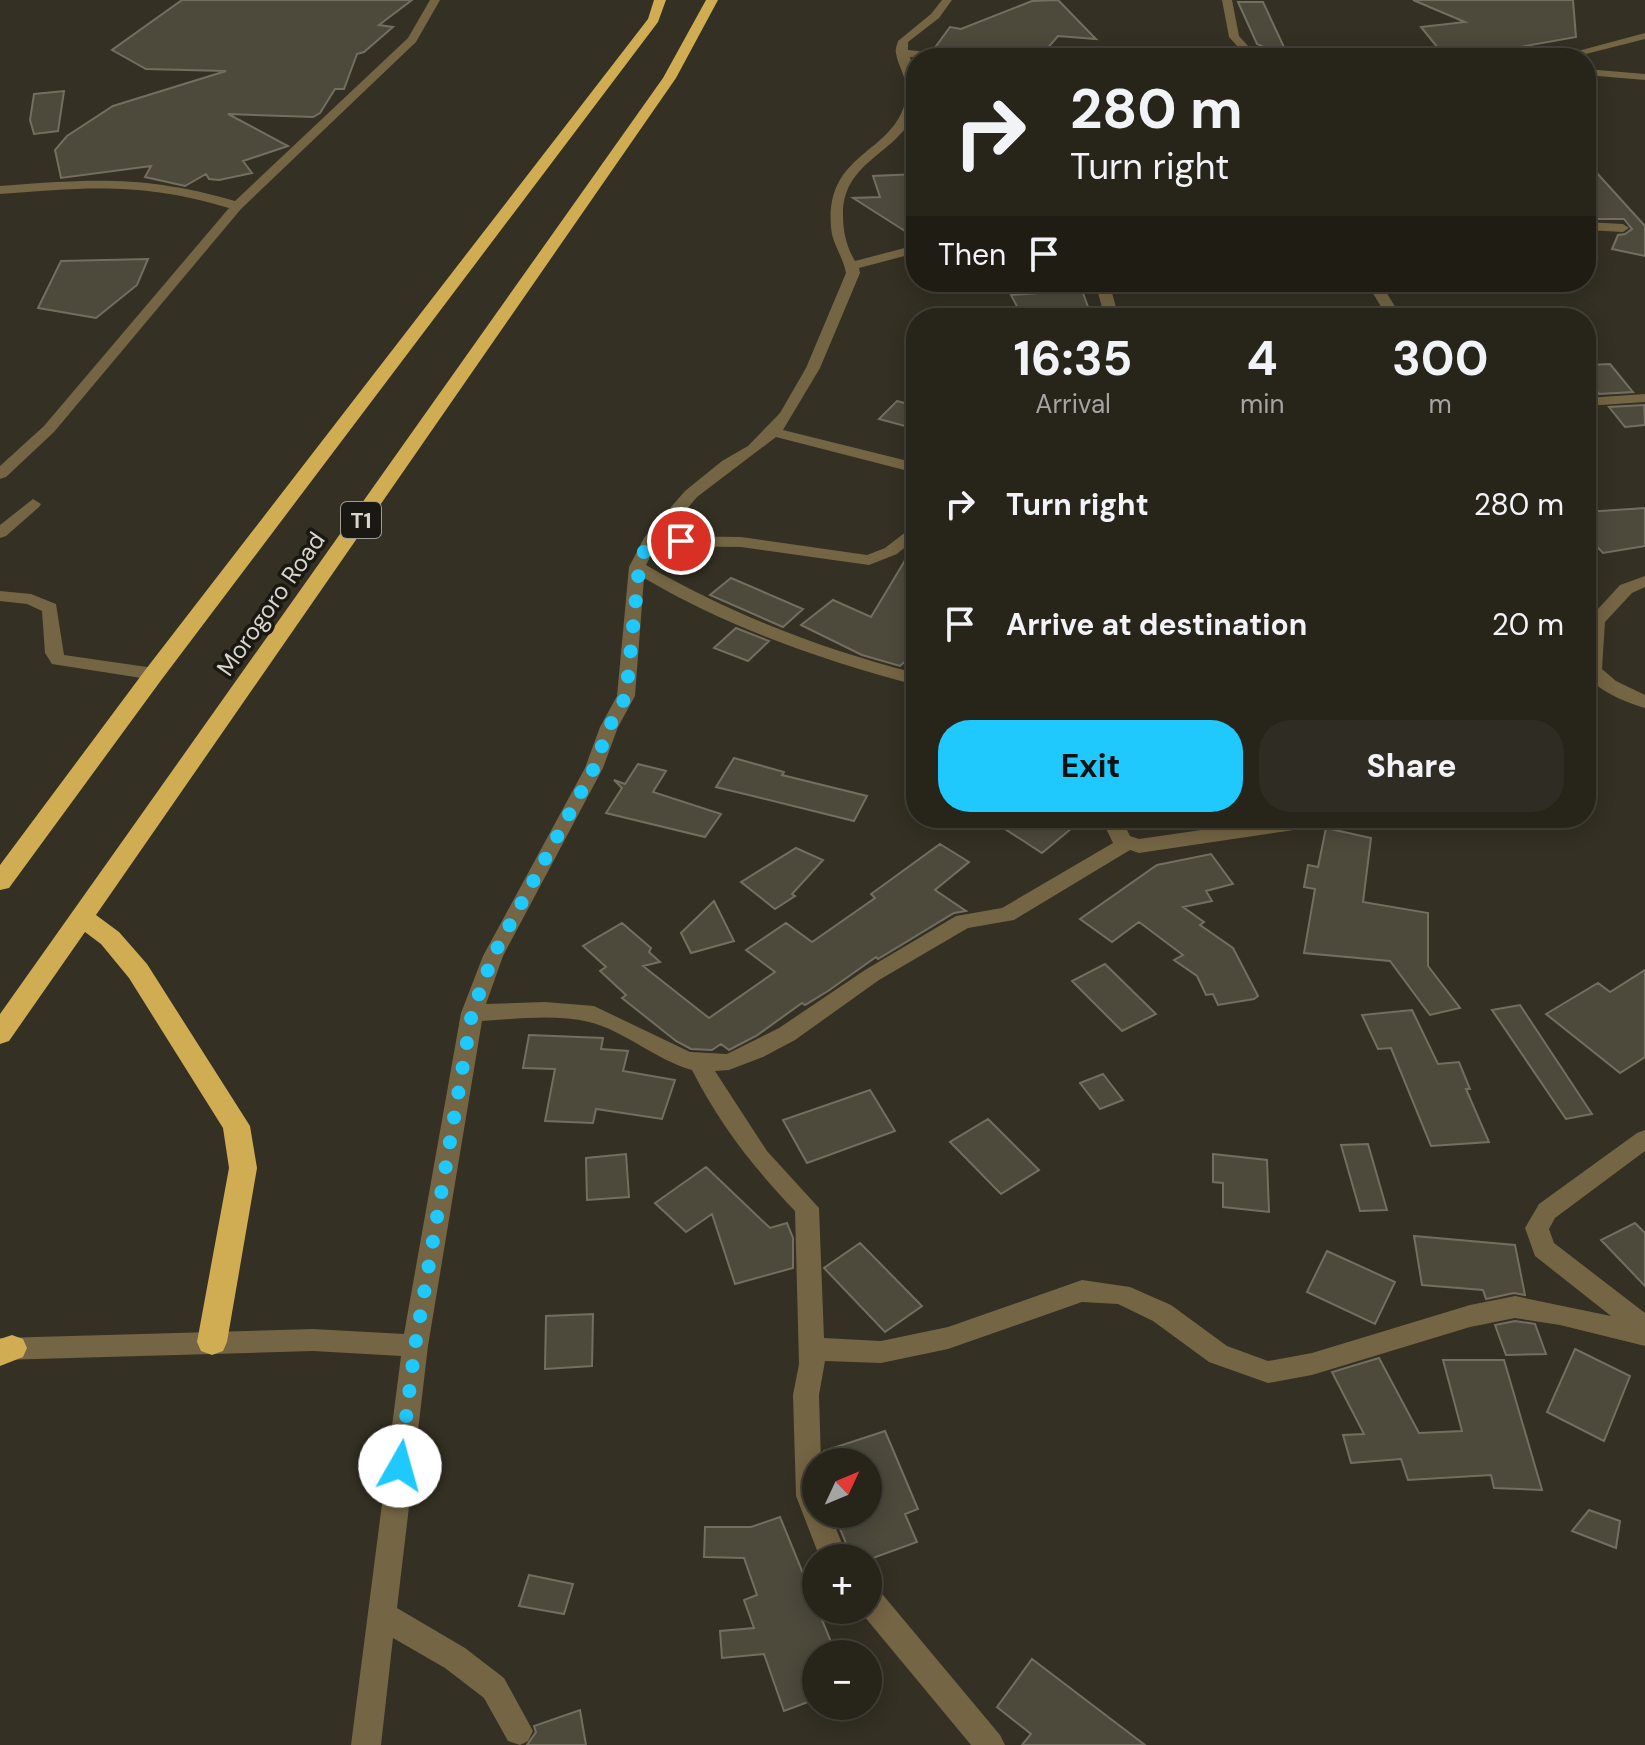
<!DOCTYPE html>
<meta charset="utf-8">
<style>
:root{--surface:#27241a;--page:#2f2c23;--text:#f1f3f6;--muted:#a4a4a2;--line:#434139;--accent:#20c9fd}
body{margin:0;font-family:"DM Sans",sans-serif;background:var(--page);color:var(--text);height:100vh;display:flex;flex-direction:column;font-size:30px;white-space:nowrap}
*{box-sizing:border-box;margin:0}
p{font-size:26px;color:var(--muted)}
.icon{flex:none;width:44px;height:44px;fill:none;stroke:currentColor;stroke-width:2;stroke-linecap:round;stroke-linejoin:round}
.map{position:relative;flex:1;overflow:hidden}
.sheet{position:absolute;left:906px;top:308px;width:690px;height:520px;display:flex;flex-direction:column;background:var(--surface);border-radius:32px;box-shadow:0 4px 20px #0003,0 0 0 2px var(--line)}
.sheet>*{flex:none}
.hud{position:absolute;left:906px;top:48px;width:690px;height:244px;border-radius:32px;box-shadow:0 4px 20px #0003,0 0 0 2px var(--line);background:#27241a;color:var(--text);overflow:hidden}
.needle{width:52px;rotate:46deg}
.tools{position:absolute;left:802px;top:1448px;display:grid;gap:16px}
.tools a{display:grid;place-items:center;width:80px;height:80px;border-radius:50%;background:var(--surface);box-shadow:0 4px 20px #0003,0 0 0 2px var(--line);font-size:40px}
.pin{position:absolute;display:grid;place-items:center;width:68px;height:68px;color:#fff;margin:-34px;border:4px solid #fff;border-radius:50%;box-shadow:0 2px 8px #0007}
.me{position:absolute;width:88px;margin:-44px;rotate:7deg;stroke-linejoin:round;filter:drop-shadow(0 0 6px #0008)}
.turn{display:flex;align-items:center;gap:28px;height:168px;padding:0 32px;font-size:36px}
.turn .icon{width:104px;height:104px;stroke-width:2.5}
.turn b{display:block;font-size:56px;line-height:68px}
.then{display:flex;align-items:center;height:76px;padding:0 32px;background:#0003;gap:16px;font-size:30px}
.eta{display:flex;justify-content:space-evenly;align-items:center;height:136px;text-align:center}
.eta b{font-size:48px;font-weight:700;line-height:56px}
.primary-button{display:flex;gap:16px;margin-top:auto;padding:16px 32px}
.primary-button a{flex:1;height:92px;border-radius:32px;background:var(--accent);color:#111;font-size:32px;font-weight:700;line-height:92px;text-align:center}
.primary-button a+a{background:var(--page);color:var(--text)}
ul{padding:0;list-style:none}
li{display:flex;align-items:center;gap:24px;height:120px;padding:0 32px}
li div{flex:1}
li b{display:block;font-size:30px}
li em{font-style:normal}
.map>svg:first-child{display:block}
</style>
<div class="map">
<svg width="1645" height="1745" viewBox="0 0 1645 1745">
<rect width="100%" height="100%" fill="#343023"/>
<!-- building -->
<path fill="#4d493b" stroke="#736f60" stroke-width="2" d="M 182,0 L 412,0 L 379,25 L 393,27 L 364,52 L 357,54 L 344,89 L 335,89 L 320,113 L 313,117 L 228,114 L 288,146 L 243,161 L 252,173 L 219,180 L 209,179 L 206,174 L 185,186 L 145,177 L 151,166 L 61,178 L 55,150 L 67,136 L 113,106 L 226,71 L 146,69 L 112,50 Z
M 1058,0 L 1096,39 L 1058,36 L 1039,58 L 934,49 L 950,27 L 961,29 L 1032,1 Z
M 1413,0 L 1573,0 L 1576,37 L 1492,52 L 1494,56 L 1446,58 L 1421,27 L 1465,22 Z
M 1238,2 L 1263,2 L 1289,58 L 1257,44 Z
M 64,91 L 58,131 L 34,134 L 30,120 L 34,94 Z
M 1586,161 L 1645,226 L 1645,256 L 1612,249 L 1618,235 L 1625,234 L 1632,229 L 1624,219 L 1586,219 Z
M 916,174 L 916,238 L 853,198 L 880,197 L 873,176 Z
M 148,259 L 137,285 L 96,318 L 38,308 L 61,261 Z
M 1082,290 L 1092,318 L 1023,318 L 1011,295 Z
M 1610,364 L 1633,392 L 1599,394 L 1586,378 L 1586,365 Z
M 897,401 L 916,406 L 916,429 L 879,419 Z
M 1644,405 L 1645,425 L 1625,427 L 1609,407 Z
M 1645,508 L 1645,546 L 1603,553 L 1586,535 L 1586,512 Z
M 916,542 L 916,652 L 900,666 L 862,655 L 801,625 L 833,600 L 871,617 Z
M 731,578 L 803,609 L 783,627 L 710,595 Z
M 736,628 L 741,630 L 769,641 L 748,661 L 714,648 Z
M 734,758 L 784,772 L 782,775 L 867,796 L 854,821 L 716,787 Z
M 638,764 L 666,771 L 653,792 L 721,814 L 705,837 L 606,813 L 622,788 L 614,780 L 625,784 Z
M 988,818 L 1084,818 L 1042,853 Z
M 1326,828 L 1371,838 L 1363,902 L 1428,913 L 1428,966 L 1460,1008 L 1430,1015 L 1390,961 L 1304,953 L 1315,889 L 1304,887 L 1308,865 L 1318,867 Z
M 940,844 L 969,862 L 935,890 L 966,911 L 954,913 L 878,959 L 876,957 L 828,991 L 805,1005 L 802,1003 L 756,1036 L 729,1050 L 721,1044 L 712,1050 L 691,1049 L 676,1041 L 622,998 L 626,995 L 600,971 L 606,967 L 583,946 L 622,923 L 651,948 L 649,952 L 660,962 L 643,966 L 709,1018 L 775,972 L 746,950 L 786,923 L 812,942 L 875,898 L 871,894 Z
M 796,848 L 823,860 L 792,894 L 795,896 L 775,909 L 741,882 Z
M 1211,854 L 1233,884 L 1206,891 L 1212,901 L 1183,907 L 1204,922 L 1200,925 L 1233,948 L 1258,996 L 1254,999 L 1218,1005 L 1213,994 L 1206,995 L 1197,976 L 1174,960 L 1183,955 L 1139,922 L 1112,942 L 1080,919 L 1157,865 Z
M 714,901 L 734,941 L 691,953 L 681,933 Z
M 1105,964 L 1156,1014 L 1122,1031 L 1072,981 Z
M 1645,970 L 1645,1057 L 1620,1073 L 1546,1014 L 1598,983 L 1610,992 Z
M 1520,1005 L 1592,1114 L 1566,1119 L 1492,1010 Z
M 1412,1010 L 1438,1064 L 1459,1062 L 1470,1089 L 1466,1089 L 1489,1142 L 1431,1146 L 1391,1048 L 1378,1049 L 1362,1015 Z
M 529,1035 L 603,1038 L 601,1049 L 628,1051 L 623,1071 L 675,1080 L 662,1119 L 596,1109 L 593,1123 L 545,1121 L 555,1069 L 523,1068 Z
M 1103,1074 L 1123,1100 L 1100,1109 L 1080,1083 Z
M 870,1090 L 895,1131 L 807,1163 L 783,1120 Z
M 988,1119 L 1039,1170 L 1001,1194 L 950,1142 Z
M 1368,1144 L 1387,1210 L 1360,1211 L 1341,1145 Z
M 626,1154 L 629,1197 L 587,1200 L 586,1158 Z
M 1213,1154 L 1267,1160 L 1269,1212 L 1223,1207 L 1223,1183 L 1213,1182 Z
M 706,1167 L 770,1228 L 787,1223 L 793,1238 L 793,1268 L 735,1284 L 712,1214 L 686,1232 L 655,1203 Z
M 1635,1223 L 1645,1233 L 1645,1286 L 1601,1240 Z
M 1414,1236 L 1515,1245 L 1525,1295 L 1514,1293 L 1486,1299 L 1483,1290 L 1422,1285 Z
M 860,1243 L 922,1306 L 885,1332 L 824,1268 Z
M 1327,1251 L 1395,1282 L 1375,1324 L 1307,1292 Z
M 593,1314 L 592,1366 L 545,1369 L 546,1316 Z
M 1515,1321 L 1535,1324 L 1546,1354 L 1506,1355 L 1495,1325 Z
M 1575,1349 L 1630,1376 L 1604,1441 L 1547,1412 Z
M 1379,1358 L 1419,1433 L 1462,1431 L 1443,1360 L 1504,1360 L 1542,1490 L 1494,1488 L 1491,1475 L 1408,1480 L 1401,1459 L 1351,1463 L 1343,1435 L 1364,1434 L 1332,1372 Z
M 885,1431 L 918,1509 L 905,1514 L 917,1542 L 873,1558 L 852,1558 L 834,1514 L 868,1514 L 868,1462 L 824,1462 L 824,1451 Z
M 1589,1510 L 1620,1521 L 1616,1548 L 1572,1531 Z
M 780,1517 L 836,1654 L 816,1654 L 816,1699 L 784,1711 L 764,1654 L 722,1658 L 720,1631 L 754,1628 L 744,1600 L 757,1595 L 744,1558 L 704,1557 L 705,1527 L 751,1527 Z
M 529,1575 L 573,1584 L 564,1614 L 519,1606 Z
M 1032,1659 L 1145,1745 L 1022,1745 L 1031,1734 L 997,1707 Z
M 580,1710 L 586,1745 L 527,1745 L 536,1732 L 534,1726 Z"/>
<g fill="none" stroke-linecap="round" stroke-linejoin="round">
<!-- minor -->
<path fill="#746544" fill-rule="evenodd" d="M 430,0 L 440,0 L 416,42 L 241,209 L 54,432 L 6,477 L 0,479 L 0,466 L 44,426 L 229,208 C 143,182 88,187 0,194 L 0,186 C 90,179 146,175 235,201 L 408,38 Z
M 942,0 L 952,0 L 939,18 L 908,42 L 908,50 L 959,55 L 964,58 L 910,57 C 914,73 919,89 916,105 C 907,152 843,157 843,214 C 843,231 846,246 855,261 L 916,245 L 916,253 L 859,268 L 860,273 L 820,368 L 783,430 L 916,463 L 916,473 L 776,437 L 697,497 L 664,536 L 741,537 L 867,555 L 885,548 L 916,524 L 916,538 L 897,554 L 869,565 L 741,547 L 656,546 L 646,565 C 731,614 821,649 916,673 L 916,685 C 821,660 729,628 644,578 L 635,696 L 618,727 L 603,768 L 503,956 L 486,1004 L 545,1002 L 594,1006 L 690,1052 L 727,1054 L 779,1028 L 865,970 L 956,916 L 1002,908 L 1113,843 L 1101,818 L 1121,818 L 1130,836 L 1139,839 L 1284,818 L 1338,818 L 1328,825 L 1139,853 L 1130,850 L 1014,920 L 968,928 L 879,980 L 795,1040 L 763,1057 L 729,1070 L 715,1071 L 767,1151 L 819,1208 L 824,1338 L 881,1341 L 948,1327 L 1082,1280 L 1130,1287 L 1171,1305 L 1227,1346 L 1268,1361 L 1312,1353 L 1470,1305 L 1515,1296 L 1611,1316 L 1535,1256 L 1525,1228 L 1539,1204 L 1637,1133 L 1645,1130 L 1645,1151 L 1555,1218 L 1549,1229 L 1554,1243 L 1645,1313 L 1645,1346 L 1560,1325 L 1515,1318 L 1470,1327 L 1312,1375 L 1268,1383 L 1209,1362 L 1153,1321 L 1118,1304 L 1082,1302 L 948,1349 L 881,1363 L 825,1361 L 819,1395 L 821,1462 L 816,1462 L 816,1514 L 830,1514 L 848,1558 L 820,1558 L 796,1496 L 793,1395 L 799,1364 L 795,1211 C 753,1167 720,1125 692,1070 C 656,1060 623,1030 589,1022 C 555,1014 516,1019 482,1021 L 428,1346 L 397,1608 L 465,1648 L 504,1678 L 533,1731 L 528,1741 L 520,1745 L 508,1741 L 484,1698 L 445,1668 L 393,1638 L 381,1745 L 351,1745 L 401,1356 L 313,1351 L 0,1360 L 0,1338 L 313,1329 L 404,1334 L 461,1013 L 483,956 L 585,768 L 600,727 L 617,696 L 629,567 L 644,538 L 685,491 L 722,461 L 748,446 L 780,413 L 806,368 L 846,273 C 843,256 832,244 831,227 C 825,151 894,155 906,99 C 910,81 898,68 896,53 C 895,49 897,45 898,41 L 931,14 Z
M 1222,0 L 1232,0 L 1239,36 L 1259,58 L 1248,58 L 1229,37 Z
M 1645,33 L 1645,39 L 1570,58 L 1552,58 Z
M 1586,69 L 1645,74 L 1645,80 L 1586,75 Z
M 1586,222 L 1623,224 L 1629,228 L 1623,232 L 1586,230 Z
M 1095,282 L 1109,282 L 1119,318 L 1105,318 Z
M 1366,282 L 1380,282 L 1402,318 L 1388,318 Z
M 1645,394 L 1645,402 L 1586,406 L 1586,398 Z
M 33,499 L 41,504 L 39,507 L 6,536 L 0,538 L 0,525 Z
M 1645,576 L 1645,587 L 1632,593 L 1605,622 L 1602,669 L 1616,681 L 1645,695 L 1645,708 C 1627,703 1595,690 1586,673 L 1587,621 L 1620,585 Z
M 0,591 L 31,594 L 56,604 L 64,655 L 154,668 L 163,674 L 154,680 L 52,664 L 45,653 L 42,611 L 27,604 L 0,601 Z
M 1586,785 L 1595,788 L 1598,792 L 1595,796 L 1586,798 Z
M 868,1585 L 878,1589 L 1000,1735 L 1005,1745 L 971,1745 L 859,1610 L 868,1610 Z"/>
<!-- highway -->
<path fill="#d0ad53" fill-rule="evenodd" d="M 654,0 L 666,0 L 658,22 L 162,679 L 9,888 L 0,890 L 0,865 L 146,669 L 648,19 Z
M 706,0 L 718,0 L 676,78 L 96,915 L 119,932 L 147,964 L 250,1126 L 257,1168 L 227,1342 L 223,1351 L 212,1355 L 201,1351 L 197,1342 L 229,1168 L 223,1128 L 129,978 L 101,944 L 85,932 L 9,1041 L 0,1044 L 0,1014 L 663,78 Z
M 12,1335 L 23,1339 L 27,1348 L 23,1357 L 0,1366 L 0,1339 Z"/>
</g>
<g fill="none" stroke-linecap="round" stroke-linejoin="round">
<!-- route -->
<path stroke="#20c9fd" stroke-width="14" stroke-dasharray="0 25.2" d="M 400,1466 L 415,1346 L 472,1013 L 493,956 L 594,768 L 609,727 L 626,696 L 640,559 L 650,541 L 681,541"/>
</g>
<g text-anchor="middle" stroke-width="7" stroke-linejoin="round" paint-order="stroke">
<!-- shield labels -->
<rect fill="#1a1812" stroke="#9e9c95" stroke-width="2" x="341" y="502" width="40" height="36" rx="6"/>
<g font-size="22" font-weight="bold" fill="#d7d5cd">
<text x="361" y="528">T1</text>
</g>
<!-- street labels -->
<g font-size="24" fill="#d7d5cd" stroke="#1a1812">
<text transform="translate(271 604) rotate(-55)" y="8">Morogoro Road</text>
</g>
</g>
</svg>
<div class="tools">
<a><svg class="needle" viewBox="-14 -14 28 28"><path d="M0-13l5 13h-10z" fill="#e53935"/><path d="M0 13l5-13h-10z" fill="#a4a4a2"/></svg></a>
<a>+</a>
<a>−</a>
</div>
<div class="pin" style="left:681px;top:541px;background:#d93025"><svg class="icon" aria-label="arrive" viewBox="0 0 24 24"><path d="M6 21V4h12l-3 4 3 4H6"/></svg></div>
<svg class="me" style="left:400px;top:1466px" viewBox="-20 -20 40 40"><circle r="19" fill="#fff"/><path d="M0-13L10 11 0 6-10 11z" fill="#20c9fd"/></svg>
<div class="hud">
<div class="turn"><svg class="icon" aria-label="right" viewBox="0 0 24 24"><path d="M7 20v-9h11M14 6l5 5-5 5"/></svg><div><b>280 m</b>Turn right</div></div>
<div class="then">Then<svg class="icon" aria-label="arrive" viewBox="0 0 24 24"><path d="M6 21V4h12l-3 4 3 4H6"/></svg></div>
</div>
<section class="sheet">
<div class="eta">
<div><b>16:35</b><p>Arrival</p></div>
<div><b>4</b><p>min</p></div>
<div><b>300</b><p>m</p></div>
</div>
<ul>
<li><svg class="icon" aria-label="right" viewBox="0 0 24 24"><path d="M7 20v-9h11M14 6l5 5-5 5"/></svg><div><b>Turn right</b></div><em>280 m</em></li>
<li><svg class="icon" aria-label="arrive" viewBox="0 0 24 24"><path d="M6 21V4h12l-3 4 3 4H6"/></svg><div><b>Arrive at destination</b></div><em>20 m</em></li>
</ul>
<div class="primary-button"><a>Exit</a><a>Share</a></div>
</section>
</div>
